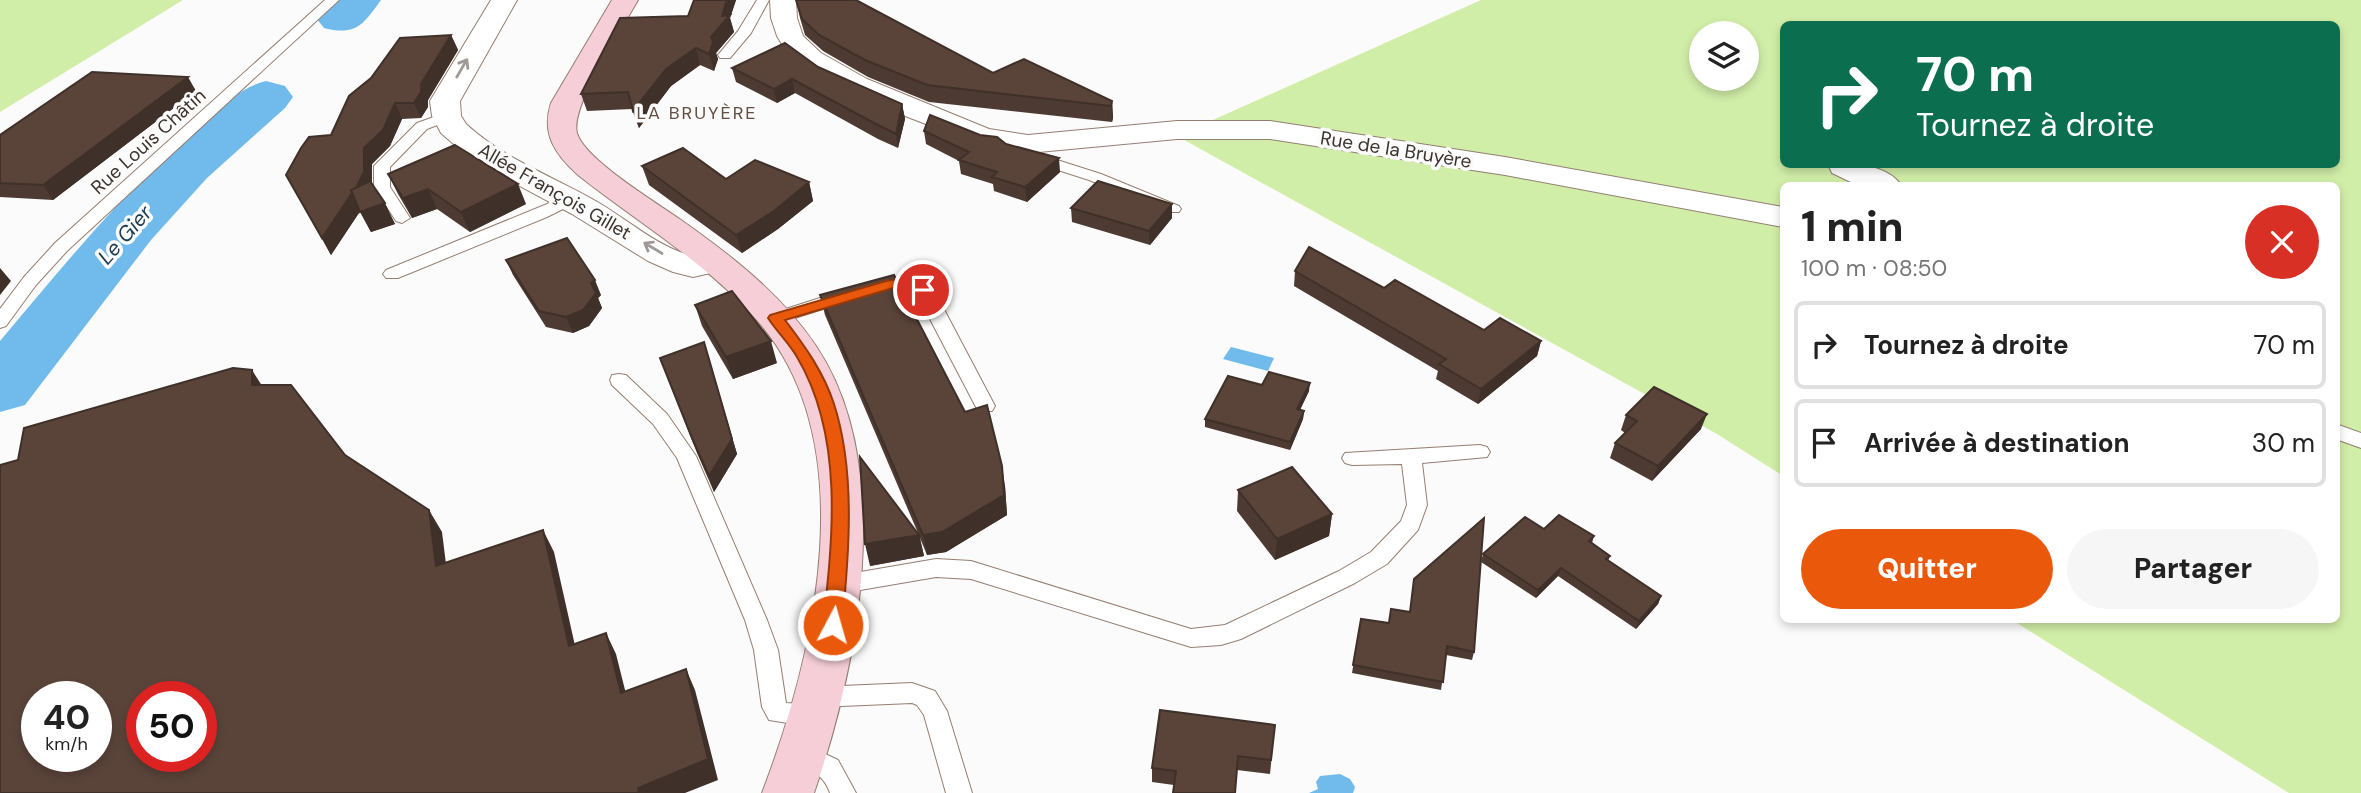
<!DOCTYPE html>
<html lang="fr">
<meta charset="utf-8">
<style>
:root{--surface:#fff;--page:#f6f6f6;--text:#222;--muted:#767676;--line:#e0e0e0;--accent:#ea580c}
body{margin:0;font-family:"DM Sans",sans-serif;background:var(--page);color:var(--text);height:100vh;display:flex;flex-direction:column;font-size:26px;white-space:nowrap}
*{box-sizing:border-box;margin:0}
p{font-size:23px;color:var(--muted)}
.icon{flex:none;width:38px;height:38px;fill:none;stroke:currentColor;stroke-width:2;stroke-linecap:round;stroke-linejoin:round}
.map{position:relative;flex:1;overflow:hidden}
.side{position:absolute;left:1780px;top:182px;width:560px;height:441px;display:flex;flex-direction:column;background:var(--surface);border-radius:10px;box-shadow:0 4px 10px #0003}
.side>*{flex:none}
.hud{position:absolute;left:1780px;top:21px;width:560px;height:147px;border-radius:10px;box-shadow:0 4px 10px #0003;background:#0b6e4f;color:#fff;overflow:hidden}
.tools{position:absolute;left:1689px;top:21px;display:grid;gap:14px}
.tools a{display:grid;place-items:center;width:70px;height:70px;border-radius:50%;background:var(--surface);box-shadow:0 4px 10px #0003;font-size:35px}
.speed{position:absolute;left:21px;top:681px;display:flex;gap:14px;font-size:35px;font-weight:700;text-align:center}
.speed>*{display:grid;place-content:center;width:91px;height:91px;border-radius:50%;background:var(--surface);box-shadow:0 4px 10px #0003;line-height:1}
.speed small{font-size:18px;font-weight:400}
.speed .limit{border:10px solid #d22;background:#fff;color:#111}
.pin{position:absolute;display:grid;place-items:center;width:60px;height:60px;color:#fff;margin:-30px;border:4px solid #fff;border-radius:50%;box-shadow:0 2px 7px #0007}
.me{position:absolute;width:77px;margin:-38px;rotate:6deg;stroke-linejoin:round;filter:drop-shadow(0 0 5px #0008)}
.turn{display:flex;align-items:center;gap:24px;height:147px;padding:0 21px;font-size:32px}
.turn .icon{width:91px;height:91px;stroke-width:2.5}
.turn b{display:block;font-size:49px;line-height:60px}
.round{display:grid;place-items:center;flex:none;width:74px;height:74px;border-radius:37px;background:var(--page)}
.head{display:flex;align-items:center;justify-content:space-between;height:119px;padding:0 21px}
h1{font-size:42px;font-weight:800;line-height:52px}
.primary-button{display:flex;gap:14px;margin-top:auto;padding:14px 21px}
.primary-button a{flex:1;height:80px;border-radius:42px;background:var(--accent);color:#fff;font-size:28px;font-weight:800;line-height:80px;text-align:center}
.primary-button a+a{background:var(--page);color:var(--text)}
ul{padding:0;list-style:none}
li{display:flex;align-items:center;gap:21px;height:88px;margin:0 14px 10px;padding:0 7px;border:4px solid var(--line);border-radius:10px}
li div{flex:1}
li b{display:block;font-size:26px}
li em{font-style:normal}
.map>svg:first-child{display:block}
</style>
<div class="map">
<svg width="2361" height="793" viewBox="0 0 2361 793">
<rect width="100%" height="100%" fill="#fbfbfb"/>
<!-- green -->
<path fill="#d1eea8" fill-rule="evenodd" d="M 0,0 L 183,0 L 0,112 Z
M 1481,0 L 2361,0 L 2361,793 L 2289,793 L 2012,620 L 2336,620 L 2336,186 L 1783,186 L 1783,476 L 1717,434 L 1177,136 ZM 1783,24 L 2336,24 L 2336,164 L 1783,164 ZM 1701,33 L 1746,33 L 1746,79 L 1701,79 Z"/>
<!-- water -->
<path fill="#71bbec" d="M 1231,347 L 1274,358 L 1268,371 L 1223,359 Z
M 1340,774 L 1350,779 L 1355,787 L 1353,793 L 1309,793 L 1318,789 L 1316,782 L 1320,776 Z"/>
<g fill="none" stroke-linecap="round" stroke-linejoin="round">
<!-- river -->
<path fill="#71bbec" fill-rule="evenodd" d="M 331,0 L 381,0 C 363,25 356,36 324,28 L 316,18 Z
M 266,81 L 285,86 L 293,97 L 285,108 L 207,178 L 151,240 L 25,405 L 0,412 L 0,341 C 65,264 127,187 205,121 C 224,105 241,87 266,81 Z"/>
<defs>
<path id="service" d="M 325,0 L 339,0 L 67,251 L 36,285 L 6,326 L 0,328 L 0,309 L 24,277 L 55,243 Z
M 757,0 L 769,0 L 751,33 L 730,58 L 720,58 L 718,55 L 738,31 Z
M 445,113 L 450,114 L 452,117 L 450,120 L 427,129 L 390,167 L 390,187 L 410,218 L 402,223 L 396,221 L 374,187 L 374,166 L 417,123 Z
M 1035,153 L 1101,174 L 1179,206 L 1181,209 L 1179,212 L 1167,212 L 1089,180 L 1030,161 L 1027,158 L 1030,155 Z
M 569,195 L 577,200 L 575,203 L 547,217 L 398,278 L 386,278 L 383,274 L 386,270 Z
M 899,279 L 919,282 L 938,298 L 995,406 L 992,411 L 978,411 L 919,298 L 906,290 L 874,294 L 865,289 L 868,285 Z
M 845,290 L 851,292 L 854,296 L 851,300 L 776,324 L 767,318 L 770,314 Z
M 619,374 L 626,375 L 667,414 L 696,456 L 767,620 L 778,650 L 786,703 L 813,705 L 806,697 L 809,690 L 818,687 L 912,683 L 935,691 L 947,711 L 972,793 L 946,793 L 924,715 L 917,705 L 912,703 L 818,707 L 825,716 L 822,723 L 813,727 L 769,720 L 762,707 L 754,650 L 745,620 L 677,458 L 653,424 L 612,385 L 610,380 L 612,375 Z
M 2336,424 L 2361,433 L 2361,448 L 2336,439 Z
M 1480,445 L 1487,447 L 1490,452 L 1487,457 L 1422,463 L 1427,505 L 1418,530 L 1387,564 L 1355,583 L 1241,639 L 1221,645 L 1191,647 L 971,579 L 936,577 L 837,594 L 829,591 L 826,585 L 829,579 L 837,576 L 936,559 L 971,561 L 1191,629 L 1225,625 L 1339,571 L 1371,552 L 1401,521 L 1407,505 L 1402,464 L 1352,465 L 1345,463 L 1342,458 L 1345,453 Z
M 804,744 L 838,760 L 856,793 L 830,793 C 821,766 800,773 791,755 L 795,747 Z"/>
<path id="minor" d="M 491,0 L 517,0 L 460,101 L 461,116 L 466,124 C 505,160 553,176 599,203 C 628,220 658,247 692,256 C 703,259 714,251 728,255 L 733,262 L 728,269 L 693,277 L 673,272 L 648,261 L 572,214 L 473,161 L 441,133 L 432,116 L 430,101 Z
M 770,0 L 796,0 L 797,18 L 803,36 L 821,53 L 867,79 L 989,129 L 1028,135 L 1177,121 L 1270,121 L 1505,157 L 1783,207 L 1783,227 L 1505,175 L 1270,139 L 1177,139 L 1028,153 L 983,146 L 874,104 L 822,79 L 802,65 L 786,51 L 777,36 L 771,18 Z
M 1828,164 C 1853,164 1886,163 1902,186 L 1859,186 L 1832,173 Z"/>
<path id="secondary" d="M 612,0 L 638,0 C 623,27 570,106 577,133 C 584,159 657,203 681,220 C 732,256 781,294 816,346 C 897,467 858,666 814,793 L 762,793 C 815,655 866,440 755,318 C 704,261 637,222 578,175 C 555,154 541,134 551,103 Z"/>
</defs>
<!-- service casing -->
<use href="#service" stroke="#947e70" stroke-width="2"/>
<!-- minor casing -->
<use href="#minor" stroke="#947e70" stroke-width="2"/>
<!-- secondary casing -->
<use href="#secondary" stroke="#947e70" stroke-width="2"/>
<!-- service -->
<use href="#service" fill="#fff" fill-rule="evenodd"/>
<!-- minor -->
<use href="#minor" fill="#fff" fill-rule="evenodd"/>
<!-- secondary -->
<use href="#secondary" fill="#f6ced8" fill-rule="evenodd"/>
</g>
<!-- wall -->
<path fill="#4d3a32" d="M 694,0 L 736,0 L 730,18 L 734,32 L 716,53 L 718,59 L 714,71 L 700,65 L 671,86 L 639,128 L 632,109 L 587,111 L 581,94 L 688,16 Z
M 796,0 L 993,73 L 1112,101 L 1113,118 L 1112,122 L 929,102 L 868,77 L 823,51 L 805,35 L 800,18 Z
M 451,35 L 458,50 L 428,100 L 428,107 L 421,118 L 402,119 L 390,146 L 372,164 L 372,184 L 395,224 L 371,232 L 360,211 L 331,255 L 286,175 L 331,135 Z
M 818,67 L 902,104 L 905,119 L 898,148 L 878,139 L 795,93 L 777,103 L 736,82 L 732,68 Z
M 196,91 L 53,200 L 0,197 L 0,135 Z
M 924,131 L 1006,144 L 1060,172 L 1027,202 L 994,191 L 993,184 L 961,174 L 959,161 L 926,144 Z
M 642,166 L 726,179 L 809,182 L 813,201 L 778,229 L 742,253 L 649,185 Z
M 388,174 L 526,204 L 470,232 L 437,209 L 412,218 L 398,194 Z
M 1071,208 L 1172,218 L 1150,245 L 1072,222 Z
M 506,260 L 601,295 L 598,298 L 602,308 L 589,326 L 573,333 L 546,327 L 513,275 Z
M 1295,271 L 1384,288 L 1484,330 L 1541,341 L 1537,356 L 1478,404 L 1436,379 L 1438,371 L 1294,286 Z
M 820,295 L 965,412 L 1005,486 L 1007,515 L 946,552 L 927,555 L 920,538 L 924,556 L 870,566 L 918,533 L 825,315 Z
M 695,305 L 777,363 L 733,379 L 702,326 Z
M 709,358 L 737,454 L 714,492 L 697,453 L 666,374 Z
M 1262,385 L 1309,391 L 1300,410 L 1304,411 L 1303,419 L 1290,450 L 1205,427 L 1205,419 Z
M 1626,415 L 1701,429 L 1652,481 L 1610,458 L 1615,443 L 1625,433 L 1621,430 Z
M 1238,490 L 1332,514 L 1329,536 L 1275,560 L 1237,511 Z
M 1544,529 L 1594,536 L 1592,543 L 1610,556 L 1608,561 L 1661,596 L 1658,604 L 1636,629 L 1558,576 L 1536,598 L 1481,562 L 1483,554 Z
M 1414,579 L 1474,652 L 1472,660 L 1446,655 L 1441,690 L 1352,673 L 1361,619 L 1389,623 L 1410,612 Z
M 1275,725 L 1270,774 L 1237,770 L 1174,785 L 1152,782 L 1152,768 Z"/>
<!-- shaded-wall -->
<path fill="#3f3029" d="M 727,0 L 736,0 L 730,18 L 734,32 L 716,53 L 718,59 L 714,71 L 709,54 L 711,37 L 722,16 Z
M 451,35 L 458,50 L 428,100 L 428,107 L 421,118 L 414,103 L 421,84 Z
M 696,48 L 700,65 L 671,86 L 639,128 L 633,111 L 666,69 Z
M 188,77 L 196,91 L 53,200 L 43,185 Z
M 792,79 L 795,93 L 777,103 L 774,89 Z
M 1112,101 L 1113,118 L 1112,122 L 1111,106 Z
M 395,103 L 402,119 L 390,146 L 372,164 L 372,188 L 365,204 L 331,255 L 322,238 L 364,148 Z
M 902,104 L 905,119 L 898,148 L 896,134 Z
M 1059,158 L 1060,172 L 1027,202 L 1025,187 Z
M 809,182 L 813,201 L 778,229 L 742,253 L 736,235 Z
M 518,184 L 526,204 L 470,232 L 461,212 Z
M 428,189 L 437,209 L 412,218 L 403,198 Z
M 385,203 L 395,224 L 371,232 L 360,212 Z
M 1172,204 L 1172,218 L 1150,245 L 1149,231 Z
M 0,268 L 11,281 L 0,295 Z
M 595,280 L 601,295 L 598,298 L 602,308 L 589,326 L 573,333 L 566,317 L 591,283 Z
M 771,341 L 777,363 L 733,379 L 726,357 Z
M 1541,341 L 1537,356 L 1478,404 L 1481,389 Z
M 704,342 L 737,454 L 714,492 L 709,476 Z
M 252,370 L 266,392 L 252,385 Z
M 1310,383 L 1309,391 L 1296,418 L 1297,409 Z
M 1304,411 L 1303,419 L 1290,450 L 1290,442 Z
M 1707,414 L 1701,429 L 1652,481 L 1658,466 Z
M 1002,466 L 1005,486 L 1007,515 L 946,552 L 927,555 L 923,535 Z
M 429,510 L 442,532 L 449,588 L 436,566 Z
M 1332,514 L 1329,536 L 1275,560 L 1277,539 Z
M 543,530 L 554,552 L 580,668 L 569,646 Z
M 919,535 L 924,556 L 870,566 L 865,544 Z
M 1561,568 L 1558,576 L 1536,598 L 1538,590 Z
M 1661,596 L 1658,604 L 1636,629 L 1639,621 Z
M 606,633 L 616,654 L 631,714 L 621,693 Z
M 686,669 L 695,690 L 718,780 L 685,793 L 639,793 L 638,788 Z"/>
<!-- building -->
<path fill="#5a443a" stroke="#3f3029" stroke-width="2" fill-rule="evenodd" d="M 694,0 L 727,0 L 722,16 L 730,15 L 711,37 L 713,42 L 709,54 L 696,48 L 666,69 L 633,111 L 628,92 L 581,94 L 620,18 L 688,16 Z
M 796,0 L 856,0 L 993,73 L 1024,59 L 1112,101 L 1111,106 L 927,85 L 865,60 L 819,35 L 802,19 Z
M 451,35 L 421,84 L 421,92 L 414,103 L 395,103 L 383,130 L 364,148 L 364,172 L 356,188 L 351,190 L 352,193 L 322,238 L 286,175 L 301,148 L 309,137 L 331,135 L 349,96 L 371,78 L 400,38 Z
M 785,43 L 818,67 L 902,104 L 896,134 L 876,124 L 792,79 L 774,89 L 732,68 Z
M 92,72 L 188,77 L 43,185 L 0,183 L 0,135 Z
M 930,115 L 980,135 L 997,137 L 1006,144 L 1059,158 L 1025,187 L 992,177 L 997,172 L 959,160 L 969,152 L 924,131 Z
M 455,145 L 518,184 L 461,212 L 428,189 L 403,198 L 388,174 Z
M 683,148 L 726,179 L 755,160 L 809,182 L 774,211 L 736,235 L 642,166 Z
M 370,181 L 385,203 L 360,212 L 351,190 Z
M 1098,181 L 1172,204 L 1149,231 L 1071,208 Z
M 567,238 L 595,280 L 591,283 L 596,293 L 583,310 L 566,317 L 539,311 L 506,260 Z
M 1309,247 L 1384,288 L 1395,280 L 1484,330 L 1500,318 L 1541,341 L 1481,389 L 1439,364 L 1446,359 L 1295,271 Z
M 894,275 L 965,412 L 987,405 L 1002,466 L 1004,495 L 942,532 L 923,535 L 820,295 Z
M 732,291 L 771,341 L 726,357 L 695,305 Z
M 704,342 L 732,439 L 709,476 L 692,438 L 660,358 Z
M 233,368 L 252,370 L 252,385 L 291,385 L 345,455 L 429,510 L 436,566 L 543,530 L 569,646 L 606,633 L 621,693 L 686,669 L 708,759 L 638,788 L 639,793 L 0,793 L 0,465 L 18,460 L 24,428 ZM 37,696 L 96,696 L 96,756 L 37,756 ZM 142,696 L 201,696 L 201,756 L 142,756 Z
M 1269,372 L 1310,383 L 1297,409 L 1304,411 L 1290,442 L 1205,419 L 1228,376 L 1262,385 Z
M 1654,387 L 1707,414 L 1658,466 L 1615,443 L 1637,421 L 1626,415 Z
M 860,457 L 919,535 L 865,544 Z
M 1292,467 L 1332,514 L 1277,539 L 1238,490 Z
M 1559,515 L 1594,536 L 1589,541 L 1610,556 L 1606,559 L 1661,596 L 1639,621 L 1561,568 L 1538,590 L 1483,554 L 1525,517 L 1544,529 Z
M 1484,518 L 1474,652 L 1447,646 L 1443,682 L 1353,665 L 1361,619 L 1389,623 L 1391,609 L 1410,612 L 1414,579 Z
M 1160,710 L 1275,725 L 1271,760 L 1238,756 L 1235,793 L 1173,793 L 1176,771 L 1152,768 Z"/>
<!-- one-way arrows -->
<defs><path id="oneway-shaft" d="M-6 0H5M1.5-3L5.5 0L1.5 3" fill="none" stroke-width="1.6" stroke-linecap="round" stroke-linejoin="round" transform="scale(1.75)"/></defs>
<g stroke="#9e9996">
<use href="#oneway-shaft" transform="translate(462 68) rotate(-60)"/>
<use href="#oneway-shaft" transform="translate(653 248) rotate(-149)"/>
</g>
<!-- route -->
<path fill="#ea580c" stroke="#983908" stroke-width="2" d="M 905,278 L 931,290 L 923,295 L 903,287 L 893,288 L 785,320 C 805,346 824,373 834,404 C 856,472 849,555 842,625 L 840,630 L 833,633 L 826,630 L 823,625 C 833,538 844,436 797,357 C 789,343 777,332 768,318 L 770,315 L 886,281 Z"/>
<g text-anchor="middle" stroke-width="7" stroke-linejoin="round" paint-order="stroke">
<!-- far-neighbourhood labels -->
<g font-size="18" letter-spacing="2" fill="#644f42" stroke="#fbfbfb">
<text x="697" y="119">LA BRUYÈRE</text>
</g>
<!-- street labels -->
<g font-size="19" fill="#3c332d" stroke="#fbfbfb">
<text transform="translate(148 141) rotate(-42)" y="7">Rue Louis Châtin</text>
<text transform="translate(1396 149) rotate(9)" y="7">Rue de la Bruyère</text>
<text transform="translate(555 191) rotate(30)" y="7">Allée François Gillet</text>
</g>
<!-- water labels -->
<g font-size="21" font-style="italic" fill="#1b3c50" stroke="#fbfbfb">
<text transform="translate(125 235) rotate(-49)" y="7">Le Gier</text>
</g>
</g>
</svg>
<div class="tools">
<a><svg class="icon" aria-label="layers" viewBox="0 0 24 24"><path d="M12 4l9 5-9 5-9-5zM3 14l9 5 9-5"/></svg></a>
</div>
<div class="speed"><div>40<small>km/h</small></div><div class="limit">50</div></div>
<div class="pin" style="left:923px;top:290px;background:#d93025"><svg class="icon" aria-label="arrive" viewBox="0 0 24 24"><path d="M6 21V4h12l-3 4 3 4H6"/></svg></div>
<svg class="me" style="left:833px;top:625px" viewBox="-20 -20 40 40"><circle r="17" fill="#ea580c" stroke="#fff" stroke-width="3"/><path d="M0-11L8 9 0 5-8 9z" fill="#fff"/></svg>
<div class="hud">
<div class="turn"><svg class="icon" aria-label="right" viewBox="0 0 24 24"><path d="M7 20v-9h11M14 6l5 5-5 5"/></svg><div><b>70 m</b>Tournez à droite</div></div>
</div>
<section class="side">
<div class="head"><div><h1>1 min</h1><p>100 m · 08:50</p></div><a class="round" style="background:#d93025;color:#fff"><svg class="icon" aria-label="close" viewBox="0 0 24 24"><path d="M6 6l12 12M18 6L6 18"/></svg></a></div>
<ul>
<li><svg class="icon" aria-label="right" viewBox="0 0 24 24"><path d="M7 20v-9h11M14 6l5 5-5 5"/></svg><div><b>Tournez à droite</b></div><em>70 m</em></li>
<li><svg class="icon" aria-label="arrive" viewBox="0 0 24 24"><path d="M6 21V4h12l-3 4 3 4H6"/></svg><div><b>Arrivée à destination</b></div><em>30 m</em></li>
</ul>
<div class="primary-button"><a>Quitter</a><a>Partager</a></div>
</section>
</div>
